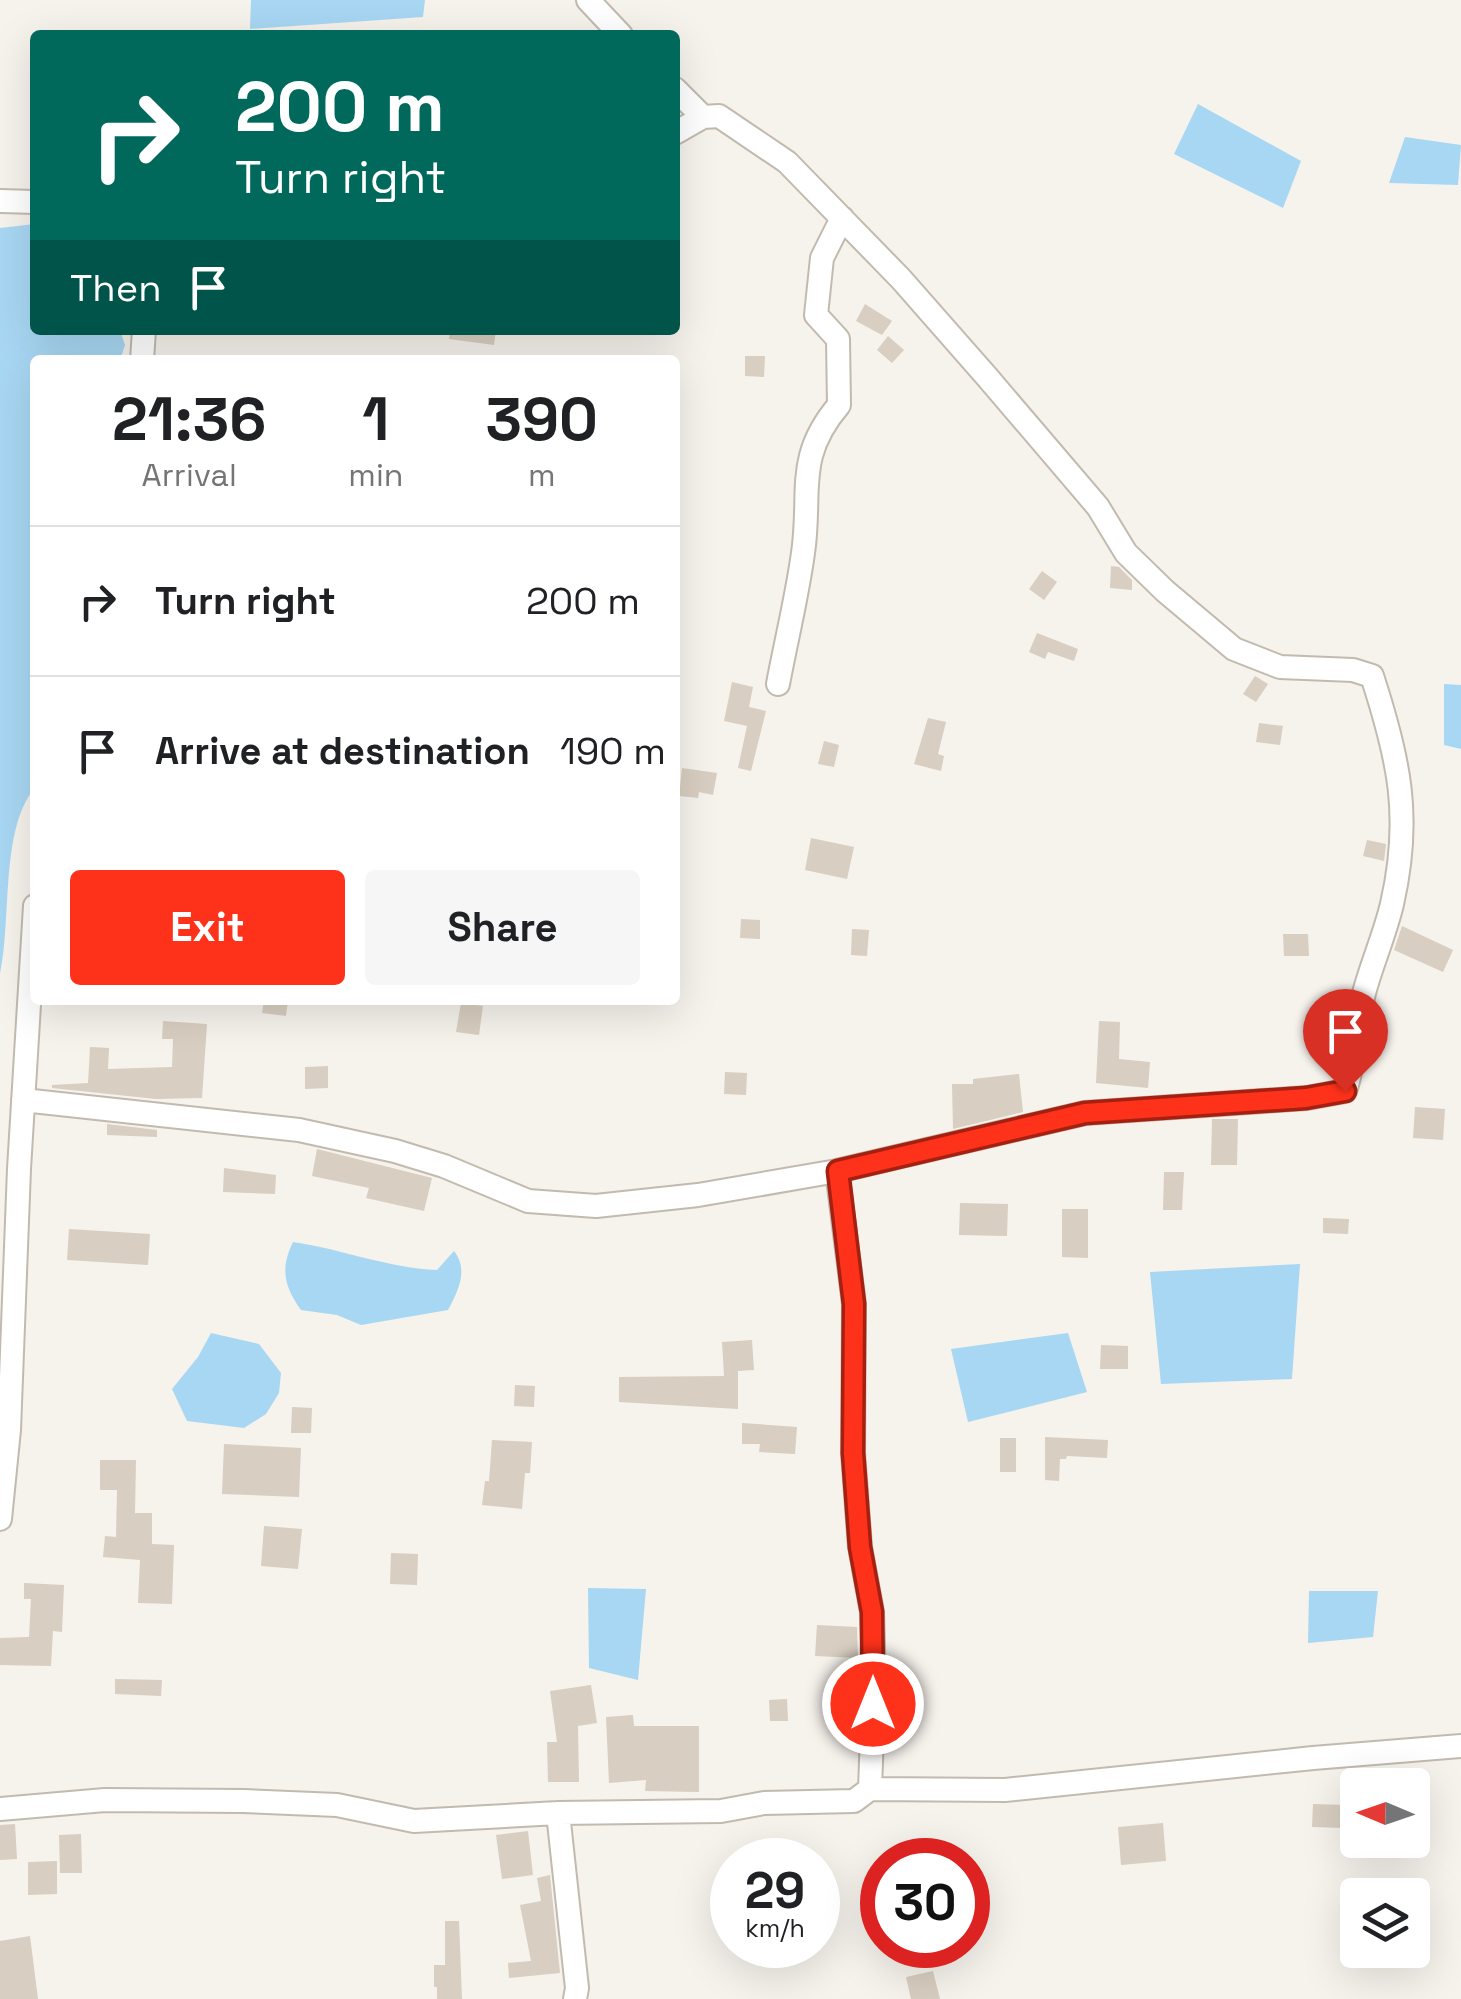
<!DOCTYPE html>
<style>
:root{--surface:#fff;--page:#f6f6f6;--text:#202124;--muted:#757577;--line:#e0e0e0;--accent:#fe321a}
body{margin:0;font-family:"Space Grotesk",sans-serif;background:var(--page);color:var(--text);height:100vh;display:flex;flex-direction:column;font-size:38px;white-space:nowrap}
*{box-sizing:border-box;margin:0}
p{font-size:32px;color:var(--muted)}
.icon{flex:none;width:55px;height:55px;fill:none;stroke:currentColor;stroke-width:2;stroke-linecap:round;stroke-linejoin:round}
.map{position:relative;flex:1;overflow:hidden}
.sheet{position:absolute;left:30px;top:355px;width:650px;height:650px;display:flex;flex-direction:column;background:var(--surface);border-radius:10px;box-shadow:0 10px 40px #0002}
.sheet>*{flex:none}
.banner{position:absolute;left:30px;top:30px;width:650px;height:305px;border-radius:10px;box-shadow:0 10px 40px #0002;background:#00695c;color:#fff;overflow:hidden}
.needle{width:65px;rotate:272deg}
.buttons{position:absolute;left:1340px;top:1768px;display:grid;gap:20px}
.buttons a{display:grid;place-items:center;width:90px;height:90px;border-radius:10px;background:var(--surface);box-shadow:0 10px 40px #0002;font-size:50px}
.speed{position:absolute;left:710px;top:1838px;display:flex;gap:20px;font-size:50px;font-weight:700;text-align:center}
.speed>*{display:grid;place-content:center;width:130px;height:130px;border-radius:50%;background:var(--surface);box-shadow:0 10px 40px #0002;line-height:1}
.speed small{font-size:25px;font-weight:400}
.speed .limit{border:15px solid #d22;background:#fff;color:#111}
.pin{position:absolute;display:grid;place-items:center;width:85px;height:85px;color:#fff;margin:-102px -42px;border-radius:50% 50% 50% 0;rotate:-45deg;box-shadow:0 0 10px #0007}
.pin .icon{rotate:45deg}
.me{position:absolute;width:110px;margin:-55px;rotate:0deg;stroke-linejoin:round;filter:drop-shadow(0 0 8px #0008)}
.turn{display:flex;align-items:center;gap:35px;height:210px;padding:0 40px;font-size:45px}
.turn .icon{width:130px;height:130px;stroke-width:2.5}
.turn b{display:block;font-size:70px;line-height:85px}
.then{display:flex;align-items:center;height:95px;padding:0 40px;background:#0003;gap:20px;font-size:38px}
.eta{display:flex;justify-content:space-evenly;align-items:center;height:170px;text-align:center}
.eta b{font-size:60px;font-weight:700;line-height:70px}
.primary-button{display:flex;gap:20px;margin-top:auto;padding:20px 40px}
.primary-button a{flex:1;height:115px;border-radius:10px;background:var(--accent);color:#fff;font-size:40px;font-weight:700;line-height:115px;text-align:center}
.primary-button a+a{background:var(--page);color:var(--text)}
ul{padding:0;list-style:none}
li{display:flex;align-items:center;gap:30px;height:150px;padding:0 40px;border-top:2px solid var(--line)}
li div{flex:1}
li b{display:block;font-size:38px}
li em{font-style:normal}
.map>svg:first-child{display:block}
</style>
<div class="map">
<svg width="1461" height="1999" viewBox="0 0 1461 1999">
<rect width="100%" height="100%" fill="#f6f2ec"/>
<!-- water -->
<path fill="#a8d7f3" d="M 251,0 L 425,0 L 423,17 L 250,29 Z
M 1198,104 L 1301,161 L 1283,208 L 1174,154 Z
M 1405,137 L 1461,145 L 1458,185 L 1389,183 Z
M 35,224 L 35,330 L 120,330 L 125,345 L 120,360 L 35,360 L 35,788 C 0,828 12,919 0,974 L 0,228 Z
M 1444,684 L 1461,685 L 1461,749 L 1444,745 Z
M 293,1242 C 342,1249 387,1268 437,1270 L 454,1251 C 469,1270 458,1291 448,1310 L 361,1325 L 337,1315 L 301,1310 C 284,1286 280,1269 293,1242 Z
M 1300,1264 L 1292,1379 L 1161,1384 L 1150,1272 Z
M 211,1333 L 259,1344 L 281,1373 L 279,1393 L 266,1414 L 244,1428 L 187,1421 L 172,1389 L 198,1357 Z
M 1068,1333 L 1087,1392 L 968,1422 L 951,1349 Z
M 588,1588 L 646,1589 L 638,1680 L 589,1668 Z
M 1309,1591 L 1378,1591 L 1373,1637 L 1308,1643 Z"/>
<!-- building -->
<path fill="#d8cec1" d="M 865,304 L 892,321 L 882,335 L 856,321 Z
M 450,330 L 496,330 L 494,345 L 449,339 Z
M 888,336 L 904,350 L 892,363 L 877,350 Z
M 745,356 L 765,356 L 764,377 L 745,376 Z
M 1111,566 L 1119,567 L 1132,580 L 1132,590 L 1110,588 Z
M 1042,571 L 1057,582 L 1044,600 L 1029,589 Z
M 1037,633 L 1078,649 L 1074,661 L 1048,652 L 1045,659 L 1029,652 Z
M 1255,676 L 1268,684 L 1256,702 L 1243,694 Z
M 732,682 L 753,687 L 749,707 L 766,711 L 751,771 L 738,768 L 747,726 L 724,721 Z
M 928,718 L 946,722 L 938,754 L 944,756 L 941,771 L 914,764 Z
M 1259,723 L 1283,726 L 1280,745 L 1256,742 Z
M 824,741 L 839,745 L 834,767 L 818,764 Z
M 682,768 L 717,773 L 713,795 L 699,792 L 698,798 L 679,796 Z
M 811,838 L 854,847 L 847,879 L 805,870 Z
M 1367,840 L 1386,844 L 1384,861 L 1363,856 Z
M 741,919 L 760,920 L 760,939 L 740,938 Z
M 1402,926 L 1453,950 L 1443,972 L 1394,950 Z
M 852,929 L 869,930 L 867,956 L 851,955 Z
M 1283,934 L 1308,934 L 1309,956 L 1284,956 Z
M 264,1000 L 288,1000 L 286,1016 L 262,1013 Z
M 461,1003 L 483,1006 L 479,1035 L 456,1032 Z
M 163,1021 L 207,1024 L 202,1098 L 156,1099 L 52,1088 L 52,1085 L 88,1083 L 90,1047 L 109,1048 L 108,1069 L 172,1067 L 173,1039 L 162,1039 Z
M 1099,1021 L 1120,1022 L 1119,1059 L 1150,1062 L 1148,1088 L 1096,1083 Z
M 328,1066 L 328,1088 L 305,1089 L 305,1067 Z
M 725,1072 L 747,1073 L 746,1095 L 724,1094 Z
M 1019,1074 L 1023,1112 L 953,1129 L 952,1084 L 973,1084 L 973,1079 Z
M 1415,1107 L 1445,1109 L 1443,1140 L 1413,1138 Z
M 1212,1119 L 1238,1119 L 1237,1165 L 1211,1165 Z
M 107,1124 L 157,1130 L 157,1137 L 107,1135 Z
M 317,1149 L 432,1178 L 424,1211 L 366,1198 L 369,1188 L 312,1176 Z
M 224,1168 L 276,1175 L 275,1194 L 223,1192 Z
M 1164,1172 L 1184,1172 L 1182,1210 L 1163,1210 Z
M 960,1203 L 1008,1204 L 1007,1236 L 959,1235 Z
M 1062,1209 L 1088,1209 L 1088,1258 L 1062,1257 Z
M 1323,1218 L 1349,1219 L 1348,1234 L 1323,1233 Z
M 69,1229 L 150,1234 L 148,1265 L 67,1260 Z
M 752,1340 L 754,1370 L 738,1371 L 738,1409 L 619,1402 L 619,1377 L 724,1376 L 722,1342 Z
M 1101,1345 L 1128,1346 L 1128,1369 L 1100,1369 Z
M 515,1385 L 535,1386 L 534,1407 L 514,1406 Z
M 292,1407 L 312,1408 L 311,1433 L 291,1433 Z
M 742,1423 L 797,1427 L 795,1454 L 759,1452 L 760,1444 L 742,1444 Z
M 1045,1437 L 1108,1440 L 1107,1458 L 1067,1456 L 1066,1459 L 1060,1459 L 1059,1481 L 1045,1480 Z
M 1000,1438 L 1016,1438 L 1016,1472 L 1000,1472 Z
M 492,1440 L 532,1442 L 530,1473 L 525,1473 L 522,1509 L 482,1505 L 485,1481 L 489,1481 Z
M 224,1444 L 301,1448 L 299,1497 L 222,1494 Z
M 100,1460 L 136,1460 L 135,1513 L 152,1513 L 152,1544 L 174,1545 L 172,1604 L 138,1603 L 140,1560 L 103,1557 L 105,1536 L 116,1537 L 117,1490 L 100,1490 Z
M 264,1526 L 302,1529 L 298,1569 L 261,1566 Z
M 391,1553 L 418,1554 L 417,1585 L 390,1584 Z
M 24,1583 L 64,1585 L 62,1632 L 53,1631 L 51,1666 L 0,1665 L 0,1638 L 29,1637 L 31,1599 L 24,1599 Z
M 817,1625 L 857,1627 L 858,1658 L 815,1656 Z
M 115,1679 L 162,1680 L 161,1696 L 115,1694 Z
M 591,1685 L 597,1723 L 578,1726 L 579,1782 L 548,1782 L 547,1742 L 557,1742 L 550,1691 Z
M 787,1699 L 788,1721 L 770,1721 L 769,1700 Z
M 633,1715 L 634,1726 L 699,1726 L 699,1792 L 645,1791 L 646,1780 L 609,1783 L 606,1717 Z
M 1313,1804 L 1346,1805 L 1345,1828 L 1312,1827 Z
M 1163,1823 L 1166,1861 L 1121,1865 L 1118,1827 Z
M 15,1824 L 17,1859 L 0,1860 L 0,1825 Z
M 528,1831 L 533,1875 L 502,1879 L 496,1835 Z
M 81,1834 L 82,1873 L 60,1873 L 59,1835 Z
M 57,1861 L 57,1894 L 28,1895 L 28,1862 Z
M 550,1875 L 560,1973 L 509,1978 L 508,1963 L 531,1961 L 520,1905 L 541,1901 L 537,1878 Z
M 1371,1880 L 1397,1880 L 1396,1895 L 1370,1895 Z
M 445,1921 L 459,1921 L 462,1999 L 437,1999 L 437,1987 L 434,1987 L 434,1965 L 445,1965 Z
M 30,1936 L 38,1999 L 0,1999 L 0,1941 Z
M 933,1971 L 940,1999 L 911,1999 L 906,1977 Z"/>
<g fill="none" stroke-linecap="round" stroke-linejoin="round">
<defs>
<path id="minor" d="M 588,0 L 621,35
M 675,89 L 703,117
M 0,201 L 35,202
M 142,360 L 144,330
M 778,684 C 786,641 797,597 803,553 C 812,492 794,458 839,405 L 838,339 L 816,315 L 822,258 L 842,218
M 23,1100 L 299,1130 L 395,1151 L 444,1166 L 528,1201 L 596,1206 L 698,1195 L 837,1171 L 1085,1113 L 1307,1098 L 1345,1091 C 1356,1059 1356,1025 1364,993 C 1372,963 1385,934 1392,904 C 1412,817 1399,759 1372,676 L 1353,670 L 1280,667 L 1234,649 L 1165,591 L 1126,553 L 1098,507 L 988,378 L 901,279 L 787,162 L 719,116 L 703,117 L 675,133
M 837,1171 L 854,1304 L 853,1453 L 860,1547 L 872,1612 L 874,1679 L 870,1789
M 0,1519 L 9,1430 L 19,1169 L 35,906
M 0,1809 L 105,1800 L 244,1801 L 337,1805 L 414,1821 L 558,1813 L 721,1811 L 764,1803 L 854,1801 L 870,1789 L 1005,1790 L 1313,1758 L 1461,1746
M 558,1813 L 577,1988 L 575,1999"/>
</defs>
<!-- minor casing -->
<use href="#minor" stroke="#c2baae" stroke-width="26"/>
<!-- minor -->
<use href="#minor" stroke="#fff" stroke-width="22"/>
</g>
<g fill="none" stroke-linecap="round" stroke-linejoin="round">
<defs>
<path id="route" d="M 873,1704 L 872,1612 L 860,1547 L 853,1453 L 854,1304 L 838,1171 L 1085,1113 L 1306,1098 L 1345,1091"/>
</defs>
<!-- route casing -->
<use href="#route" stroke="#a52011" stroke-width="25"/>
<!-- route -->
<use href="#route" stroke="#fe321a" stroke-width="18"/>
</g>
</svg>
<div class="buttons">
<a><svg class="needle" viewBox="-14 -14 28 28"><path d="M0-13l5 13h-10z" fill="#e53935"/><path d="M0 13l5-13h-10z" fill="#757577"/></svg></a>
<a><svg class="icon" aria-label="layers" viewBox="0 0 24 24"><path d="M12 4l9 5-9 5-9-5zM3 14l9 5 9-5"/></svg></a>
</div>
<div class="speed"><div>29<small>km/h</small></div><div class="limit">30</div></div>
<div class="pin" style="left:1345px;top:1091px;background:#d93025"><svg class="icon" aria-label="arrive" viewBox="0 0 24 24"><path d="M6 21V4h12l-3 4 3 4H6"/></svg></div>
<svg class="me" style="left:873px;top:1704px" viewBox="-20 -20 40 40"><circle r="17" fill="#fe321a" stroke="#fff" stroke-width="3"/><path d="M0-11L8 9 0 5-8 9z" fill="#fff"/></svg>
<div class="banner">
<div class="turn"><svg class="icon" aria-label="right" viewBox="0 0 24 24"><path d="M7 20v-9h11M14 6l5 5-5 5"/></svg><div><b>200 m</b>Turn right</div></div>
<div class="then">Then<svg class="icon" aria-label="arrive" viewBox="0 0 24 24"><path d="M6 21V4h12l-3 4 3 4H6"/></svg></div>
</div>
<section class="sheet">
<div class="eta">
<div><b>21:36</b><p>Arrival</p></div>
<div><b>1</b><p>min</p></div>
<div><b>390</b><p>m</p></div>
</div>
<ul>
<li><svg class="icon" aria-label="right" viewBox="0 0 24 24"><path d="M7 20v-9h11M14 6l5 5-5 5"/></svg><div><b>Turn right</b></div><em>200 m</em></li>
<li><svg class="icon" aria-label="arrive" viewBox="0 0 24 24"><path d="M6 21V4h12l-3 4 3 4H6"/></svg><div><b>Arrive at destination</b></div><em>190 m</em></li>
</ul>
<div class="primary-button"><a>Exit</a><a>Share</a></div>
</section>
</div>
